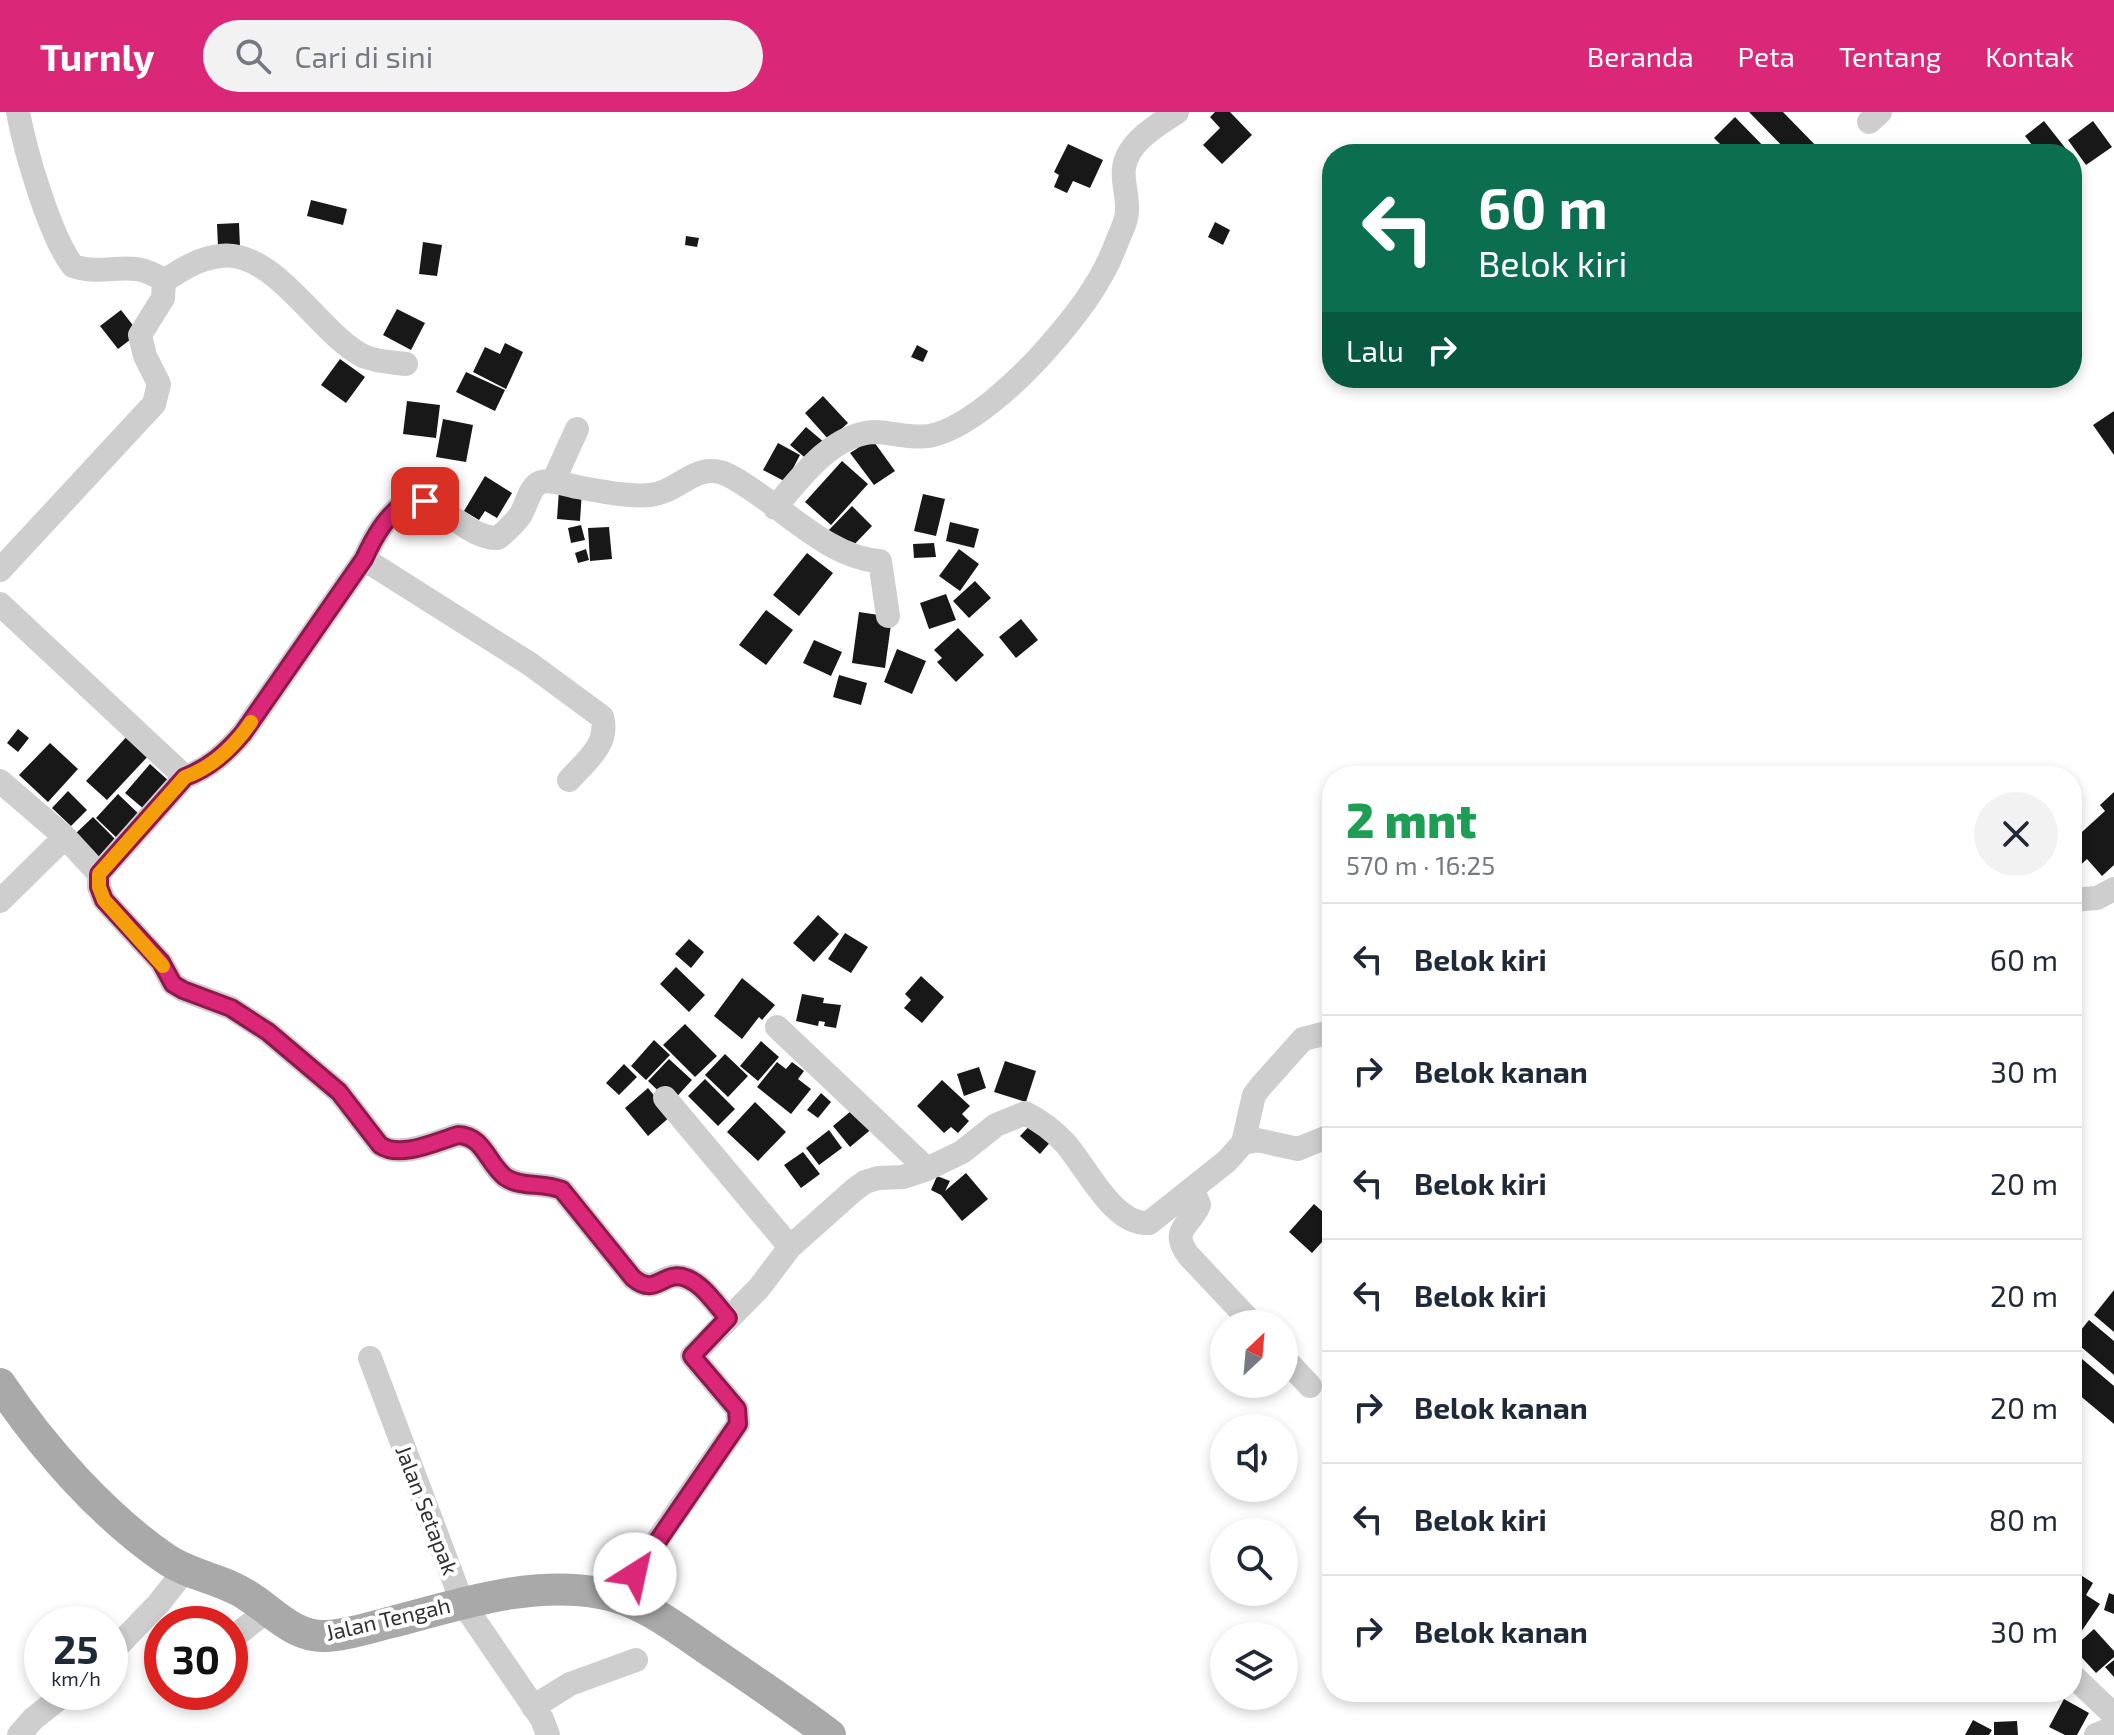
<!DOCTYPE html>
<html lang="id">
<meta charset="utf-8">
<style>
:root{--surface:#fff;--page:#f2f2f3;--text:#1f2937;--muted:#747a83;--line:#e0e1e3;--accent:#db2777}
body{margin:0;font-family:"Exo 2",sans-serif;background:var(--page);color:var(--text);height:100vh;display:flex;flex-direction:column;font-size:30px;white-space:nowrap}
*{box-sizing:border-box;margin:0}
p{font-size:26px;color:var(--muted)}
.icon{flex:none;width:44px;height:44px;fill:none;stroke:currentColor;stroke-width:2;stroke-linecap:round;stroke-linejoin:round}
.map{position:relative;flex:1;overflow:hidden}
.panel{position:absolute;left:1322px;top:654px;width:760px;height:936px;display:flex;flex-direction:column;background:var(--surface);border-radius:32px;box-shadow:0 4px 12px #0003}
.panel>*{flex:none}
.hud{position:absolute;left:1322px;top:32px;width:760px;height:244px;border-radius:32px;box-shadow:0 4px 12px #0003;background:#0b6e4f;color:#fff;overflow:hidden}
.needle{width:52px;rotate:26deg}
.fabs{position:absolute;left:1210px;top:1198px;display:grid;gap:16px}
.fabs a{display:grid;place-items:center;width:88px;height:88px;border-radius:50%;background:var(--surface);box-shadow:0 4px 12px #0003;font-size:40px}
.speed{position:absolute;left:24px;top:1494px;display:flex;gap:16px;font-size:40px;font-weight:700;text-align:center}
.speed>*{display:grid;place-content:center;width:104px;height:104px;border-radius:50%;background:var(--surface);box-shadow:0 4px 12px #0003;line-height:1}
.speed small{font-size:20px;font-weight:400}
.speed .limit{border:12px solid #d22;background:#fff;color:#111}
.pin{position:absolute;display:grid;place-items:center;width:68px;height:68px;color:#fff;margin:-34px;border-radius:16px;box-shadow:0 4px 12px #0006}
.me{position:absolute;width:88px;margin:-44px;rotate:35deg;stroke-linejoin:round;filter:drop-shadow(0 0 6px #0008)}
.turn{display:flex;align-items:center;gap:28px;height:168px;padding:0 24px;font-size:36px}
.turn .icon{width:104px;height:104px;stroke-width:2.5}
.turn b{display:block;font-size:56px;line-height:68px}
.then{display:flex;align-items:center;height:76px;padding:0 24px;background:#0003;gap:16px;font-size:30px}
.round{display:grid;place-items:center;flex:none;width:84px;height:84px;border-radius:42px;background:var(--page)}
.overview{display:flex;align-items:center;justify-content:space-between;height:136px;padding:0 24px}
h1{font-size:48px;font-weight:800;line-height:60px;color:#1e9e55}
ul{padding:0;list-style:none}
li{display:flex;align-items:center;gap:24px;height:112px;padding:0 24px;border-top:2px solid var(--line)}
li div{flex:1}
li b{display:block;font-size:30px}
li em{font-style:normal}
header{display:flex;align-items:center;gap:48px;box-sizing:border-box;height:112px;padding:0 40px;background:var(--accent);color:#fff}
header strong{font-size:38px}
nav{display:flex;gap:44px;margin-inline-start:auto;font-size:28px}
.search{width:560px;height:72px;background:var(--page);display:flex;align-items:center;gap:20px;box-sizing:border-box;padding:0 28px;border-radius:44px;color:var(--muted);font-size:30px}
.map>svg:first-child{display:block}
</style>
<header>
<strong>Turnly</strong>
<div class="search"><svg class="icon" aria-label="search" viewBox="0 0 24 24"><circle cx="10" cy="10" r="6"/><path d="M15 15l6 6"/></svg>Cari di sini</div>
<nav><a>Beranda</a><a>Peta</a><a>Tentang</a><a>Kontak</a></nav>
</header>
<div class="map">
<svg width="2114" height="1623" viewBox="0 0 2114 1623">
<rect width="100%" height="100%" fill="#fff"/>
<!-- building -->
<path fill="#181818" d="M 1215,0 L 1230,0 L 1252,23 L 1222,52 L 1203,33 L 1220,16 L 1210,5 Z
M 1749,0 L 1783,0 L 1824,42 L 1790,42 Z
M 1735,5 L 1771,42 L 1730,42 L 1714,26 Z
M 2044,9 L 2070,42 L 2039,42 L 2025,24 Z
M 2093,9 L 2112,35 L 2086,53 L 2068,28 Z
M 1068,32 L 1103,48 L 1090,76 L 1073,69 L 1067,81 L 1054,75 L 1059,63 L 1054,60 Z
M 1702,34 L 1710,42 L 1693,42 Z
M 311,88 L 347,97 L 343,113 L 307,104 Z
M 1215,110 L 1230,118 L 1223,133 L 1208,125 Z
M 239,111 L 240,135 L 218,135 L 217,112 Z
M 686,124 L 699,126 L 697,135 L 685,133 Z
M 423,130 L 442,133 L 437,164 L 419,162 Z
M 397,197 L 425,211 L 411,238 L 383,223 Z
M 121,198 L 139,221 L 118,237 L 100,214 Z
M 505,231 L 523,240 L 506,277 L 473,260 L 485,235 L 500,242 Z
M 917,233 L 928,239 L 923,250 L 911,245 Z
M 340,247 L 365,265 L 346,291 L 321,273 Z
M 466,260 L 505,278 L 495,299 L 456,280 Z
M 823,284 L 848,311 L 829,328 L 805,301 Z
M 407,289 L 440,293 L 436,326 L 403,322 Z
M 2114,299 L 2114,343 L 2093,313 Z
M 443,307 L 473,313 L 466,350 L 436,345 Z
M 806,315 L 825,331 L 809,349 L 790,333 Z
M 872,327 L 895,359 L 874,373 L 850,341 Z
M 778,331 L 800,343 L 786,370 L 763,358 Z
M 842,349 L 868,372 L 831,413 L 805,390 Z
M 485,364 L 512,381 L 497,406 L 485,399 L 479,408 L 464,399 Z
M 559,378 L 582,379 L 580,409 L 557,407 Z
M 923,382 L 945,387 L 936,424 L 914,419 Z
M 852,394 L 872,414 L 849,438 L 828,419 Z
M 950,410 L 979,417 L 974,436 L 946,429 Z
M 581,413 L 585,428 L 571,431 L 568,416 Z
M 609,415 L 612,447 L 590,449 L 588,416 Z
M 934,431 L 936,445 L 914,446 L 913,432 Z
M 586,437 L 589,448 L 578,451 L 575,441 Z
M 959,437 L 979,452 L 960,479 L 939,464 Z
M 807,441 L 833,461 L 799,504 L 773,483 Z
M 975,469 L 991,486 L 969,506 L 953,489 Z
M 946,482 L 956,508 L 929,517 L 920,491 Z
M 766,498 L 793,518 L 766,553 L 739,533 Z
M 859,500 L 892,505 L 885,556 L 852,551 Z
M 1021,507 L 1038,528 L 1016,546 L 999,525 Z
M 958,516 L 984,543 L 956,570 L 937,550 L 942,546 L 934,538 Z
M 814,528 L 842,540 L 831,564 L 803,551 Z
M 897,537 L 926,549 L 912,582 L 884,570 Z
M 839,563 L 867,571 L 861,593 L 833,585 Z
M 18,617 L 29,626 L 18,640 L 7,631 Z
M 130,621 L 151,641 L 107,688 L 86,669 Z
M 50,631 L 78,657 L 48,690 L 19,663 Z
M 150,652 L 170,670 L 145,698 L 125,681 Z
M 68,679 L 87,698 L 71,714 L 52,696 Z
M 2114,680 L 2114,753 L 2102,764 L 2087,747 L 2072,761 L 2072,729 L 2105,699 L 2100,693 Z
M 118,682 L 142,705 L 120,729 L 96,706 Z
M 93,705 L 118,730 L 100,748 L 75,722 Z
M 818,803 L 839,822 L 814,850 L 793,831 Z
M 845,821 L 868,835 L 851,861 L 828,847 Z
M 689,827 L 704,840 L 691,856 L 675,842 Z
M 676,855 L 705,883 L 689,900 L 660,872 Z
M 921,864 L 944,885 L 922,911 L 904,896 L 911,888 L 905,882 Z
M 742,866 L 775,893 L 762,908 L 759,905 L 742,927 L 714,904 Z
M 802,882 L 824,886 L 823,891 L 841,893 L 836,916 L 824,914 L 825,910 L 819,909 L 818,914 L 796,909 Z
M 685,912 L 717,944 L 695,965 L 663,933 Z
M 654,928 L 670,943 L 646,968 L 631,954 Z
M 761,929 L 779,945 L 758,969 L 740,954 Z
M 725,942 L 748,964 L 728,985 L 705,963 Z
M 669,947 L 692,968 L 671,991 L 648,969 Z
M 1005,949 L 1036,959 L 1026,990 L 994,980 Z
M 777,950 L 786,957 L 792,950 L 804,959 L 798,967 L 811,977 L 791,1002 L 757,975 Z
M 624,952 L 637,965 L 619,983 L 606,971 Z
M 979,955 L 986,976 L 964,984 L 957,962 Z
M 705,967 L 735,997 L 718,1014 L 688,984 Z
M 942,968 L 970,994 L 962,1002 L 969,1009 L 958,1021 L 951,1015 L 944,1021 L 917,994 Z
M 648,976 L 671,1004 L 648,1024 L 625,996 Z
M 821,981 L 831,990 L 818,1006 L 807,998 Z
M 755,990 L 786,1020 L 758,1049 L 727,1020 Z
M 857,994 L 874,1015 L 850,1035 L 833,1014 Z
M 1034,1009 L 1054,1026 L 1040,1042 L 1020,1024 Z
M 829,1018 L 842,1036 L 819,1053 L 806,1036 Z
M 803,1040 L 820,1062 L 801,1076 L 784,1053 Z
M 966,1061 L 988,1087 L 962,1109 L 941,1083 L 931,1078 L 937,1064 L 950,1069 L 945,1079 Z
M 1314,1092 L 1332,1108 L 1332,1119 L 1312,1141 L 1289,1120 Z
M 2114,1178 L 2114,1220 L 2094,1203 Z
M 2089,1208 L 2114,1229 L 2114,1263 L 2073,1228 Z
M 2075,1241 L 2114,1274 L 2114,1312 L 2072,1277 L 2072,1244 Z
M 2079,1462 L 2093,1471 L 2086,1483 L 2100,1492 L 2081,1520 L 2072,1514 L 2072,1498 L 2077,1490 L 2072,1487 L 2072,1473 Z
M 2109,1481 L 2114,1483 L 2114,1502 L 2104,1498 Z
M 2094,1517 L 2114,1539 L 2114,1545 L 2096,1561 L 2073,1536 Z
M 2114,1548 L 2114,1565 L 2105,1555 Z
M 2064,1587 L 2089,1601 L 2077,1623 L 2065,1623 L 2049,1615 Z
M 1973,1608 L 1992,1618 L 1989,1623 L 1965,1623 Z
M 2017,1609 L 2018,1623 L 1994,1623 L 1994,1610 Z"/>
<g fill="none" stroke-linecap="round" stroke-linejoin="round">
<!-- minor -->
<path stroke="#cecece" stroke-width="24" d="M 1869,10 L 1880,0
M 164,169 C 181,158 199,146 220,144 C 275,137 318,221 363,244 C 377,250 391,250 406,252
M 553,370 L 577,317
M 775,396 C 800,366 832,322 874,320 C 892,320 910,327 929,324 C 968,317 1019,268 1045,239 C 1075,205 1103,170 1118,127 C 1122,118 1127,108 1127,98 C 1128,84 1122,70 1124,56 C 1127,30 1158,13 1177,0
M 364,447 L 530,552 L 602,605 C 610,632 585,650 569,668
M 0,458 L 154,292 L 159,272 L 145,244 L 140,223 L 163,186 L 164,169 C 131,144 107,166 73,154 C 50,125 25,38 18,0
M 0,492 L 185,665
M 0,669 L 65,725 L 99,762 L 99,775 L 104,788 L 161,850 L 173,872 L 183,878 L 231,896 L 268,920 L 339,980 L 380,1033 C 400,1047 435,1030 458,1023 C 484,1024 487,1051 505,1065 C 520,1076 544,1070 562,1078 L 633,1166 C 657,1185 663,1157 686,1166 C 703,1172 716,1193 728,1206
M 99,762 L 185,665 C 209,656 226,641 243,621 L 364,447 C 375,423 386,404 408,388 C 443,385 463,426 498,426 C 505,420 513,413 519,405 C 527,395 528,375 541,370 C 552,367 566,373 577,375 C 600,379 626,385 650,383 C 680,380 696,348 728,363 C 776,387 825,446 880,449 L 888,504
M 2072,788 L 2097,786 L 2114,777
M 0,789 L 65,725
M 777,915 L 927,1057
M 665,986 L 790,1135
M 1243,1031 L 1254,983 L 1261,974 L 1303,927 L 1327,921
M 1193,1077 L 1199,1093 C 1190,1114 1169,1118 1189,1144 L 1253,1212
M 370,1246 L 462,1490 L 542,1607 L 548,1623
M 1284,1246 L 1310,1274
M 618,1485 L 738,1312 L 737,1297 L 692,1244 L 759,1176 L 790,1135 L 854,1078 L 865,1070 L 878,1066 L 903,1065 L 927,1057 L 962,1040 L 996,1013 L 1025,1001 C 1041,1009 1053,1018 1065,1031 C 1086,1054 1113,1114 1149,1111 L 1227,1049 L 1243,1031 L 1257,1028 L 1298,1037 L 1332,1023
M 230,1528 L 268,1498
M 110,1542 L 159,1491 L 185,1458
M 2072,1563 L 2114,1603
M 533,1595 L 570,1572 L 636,1548
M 19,1623 L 33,1607 L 67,1580
M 2096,1623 L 2114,1616"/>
<!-- major -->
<path stroke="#a9a9a9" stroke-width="32" d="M 0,1272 C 42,1335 103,1404 166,1447 C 191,1464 223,1467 248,1484 C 274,1500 294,1526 327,1524 C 348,1523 371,1515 392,1510 C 458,1493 530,1468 600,1481 C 643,1488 680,1519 716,1543 C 754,1569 793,1595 830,1623"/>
</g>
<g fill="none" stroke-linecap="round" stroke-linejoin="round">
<defs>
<path id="route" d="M 425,389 L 408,388 C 386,404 375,423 364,447 L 243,621 C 226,641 209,656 185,665 L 99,762 L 99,775 L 104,788 L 161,850 L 173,872 L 183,878 L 231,896 L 268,920 L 339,980 L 380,1033 C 400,1047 435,1030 458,1023 C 484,1024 487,1051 505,1065 C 520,1076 544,1070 562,1078 L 633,1166 C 657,1186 663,1157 686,1166 C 703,1172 716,1193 728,1206 L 692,1244 L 737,1297 L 738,1312 L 635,1462"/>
</defs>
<!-- route casing -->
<use href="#route" stroke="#8e194d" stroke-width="20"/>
<!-- route -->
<use href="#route" stroke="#db2777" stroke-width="14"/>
<!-- slow -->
<path stroke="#f59e0b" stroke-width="14" d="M 163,854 L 104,788 L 99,775 L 99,762 L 185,665 C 213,655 234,635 251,610"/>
</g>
<g text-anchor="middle" stroke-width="8" stroke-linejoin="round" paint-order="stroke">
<!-- street labels -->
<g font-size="22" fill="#313131" stroke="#fff">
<text transform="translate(427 1398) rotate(69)" y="8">Jalan Setapak</text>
<text transform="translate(388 1507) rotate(-13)" y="8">Jalan Tengah</text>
</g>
</g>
</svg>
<div class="fabs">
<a><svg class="needle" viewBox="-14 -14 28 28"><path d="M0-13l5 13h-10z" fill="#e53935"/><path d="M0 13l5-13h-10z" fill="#747a83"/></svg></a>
<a><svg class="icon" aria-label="sound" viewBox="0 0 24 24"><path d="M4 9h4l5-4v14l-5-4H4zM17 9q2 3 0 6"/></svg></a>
<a><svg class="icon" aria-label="search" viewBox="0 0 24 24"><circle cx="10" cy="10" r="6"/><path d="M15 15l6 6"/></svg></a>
<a><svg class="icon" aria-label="layers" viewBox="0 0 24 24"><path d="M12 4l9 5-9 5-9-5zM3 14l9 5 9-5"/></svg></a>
</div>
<div class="speed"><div>25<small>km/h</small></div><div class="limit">30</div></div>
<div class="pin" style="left:425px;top:389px;background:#d93025"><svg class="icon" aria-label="arrive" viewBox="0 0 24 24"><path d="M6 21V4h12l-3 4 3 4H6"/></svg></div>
<svg class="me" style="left:635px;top:1462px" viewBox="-20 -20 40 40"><circle r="19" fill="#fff"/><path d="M0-13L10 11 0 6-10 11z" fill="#db2777"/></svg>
<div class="hud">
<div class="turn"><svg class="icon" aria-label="left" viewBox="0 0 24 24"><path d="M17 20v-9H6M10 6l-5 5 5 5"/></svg><div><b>60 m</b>Belok kiri</div></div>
<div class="then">Lalu<svg class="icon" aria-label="right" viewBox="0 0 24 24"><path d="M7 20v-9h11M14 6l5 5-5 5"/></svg></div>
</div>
<section class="panel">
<div class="overview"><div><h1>2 mnt</h1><p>570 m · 16:25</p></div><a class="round"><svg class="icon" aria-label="close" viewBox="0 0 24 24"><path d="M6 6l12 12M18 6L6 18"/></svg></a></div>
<ul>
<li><svg class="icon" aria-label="left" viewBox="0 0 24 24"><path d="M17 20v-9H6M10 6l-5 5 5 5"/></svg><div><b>Belok kiri</b></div><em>60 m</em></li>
<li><svg class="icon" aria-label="right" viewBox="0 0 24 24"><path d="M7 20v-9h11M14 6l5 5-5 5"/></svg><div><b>Belok kanan</b></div><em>30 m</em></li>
<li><svg class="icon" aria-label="left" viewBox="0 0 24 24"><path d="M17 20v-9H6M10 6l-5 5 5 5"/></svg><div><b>Belok kiri</b></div><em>20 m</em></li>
<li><svg class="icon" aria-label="left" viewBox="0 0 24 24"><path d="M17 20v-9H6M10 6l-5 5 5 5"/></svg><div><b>Belok kiri</b></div><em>20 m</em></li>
<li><svg class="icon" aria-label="right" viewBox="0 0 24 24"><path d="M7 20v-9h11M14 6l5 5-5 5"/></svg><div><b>Belok kanan</b></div><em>20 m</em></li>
<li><svg class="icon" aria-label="left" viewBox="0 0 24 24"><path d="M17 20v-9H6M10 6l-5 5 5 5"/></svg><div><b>Belok kiri</b></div><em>80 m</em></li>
<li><svg class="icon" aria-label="right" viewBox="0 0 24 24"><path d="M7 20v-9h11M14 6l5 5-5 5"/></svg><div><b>Belok kanan</b></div><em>30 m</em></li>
</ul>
</section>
</div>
